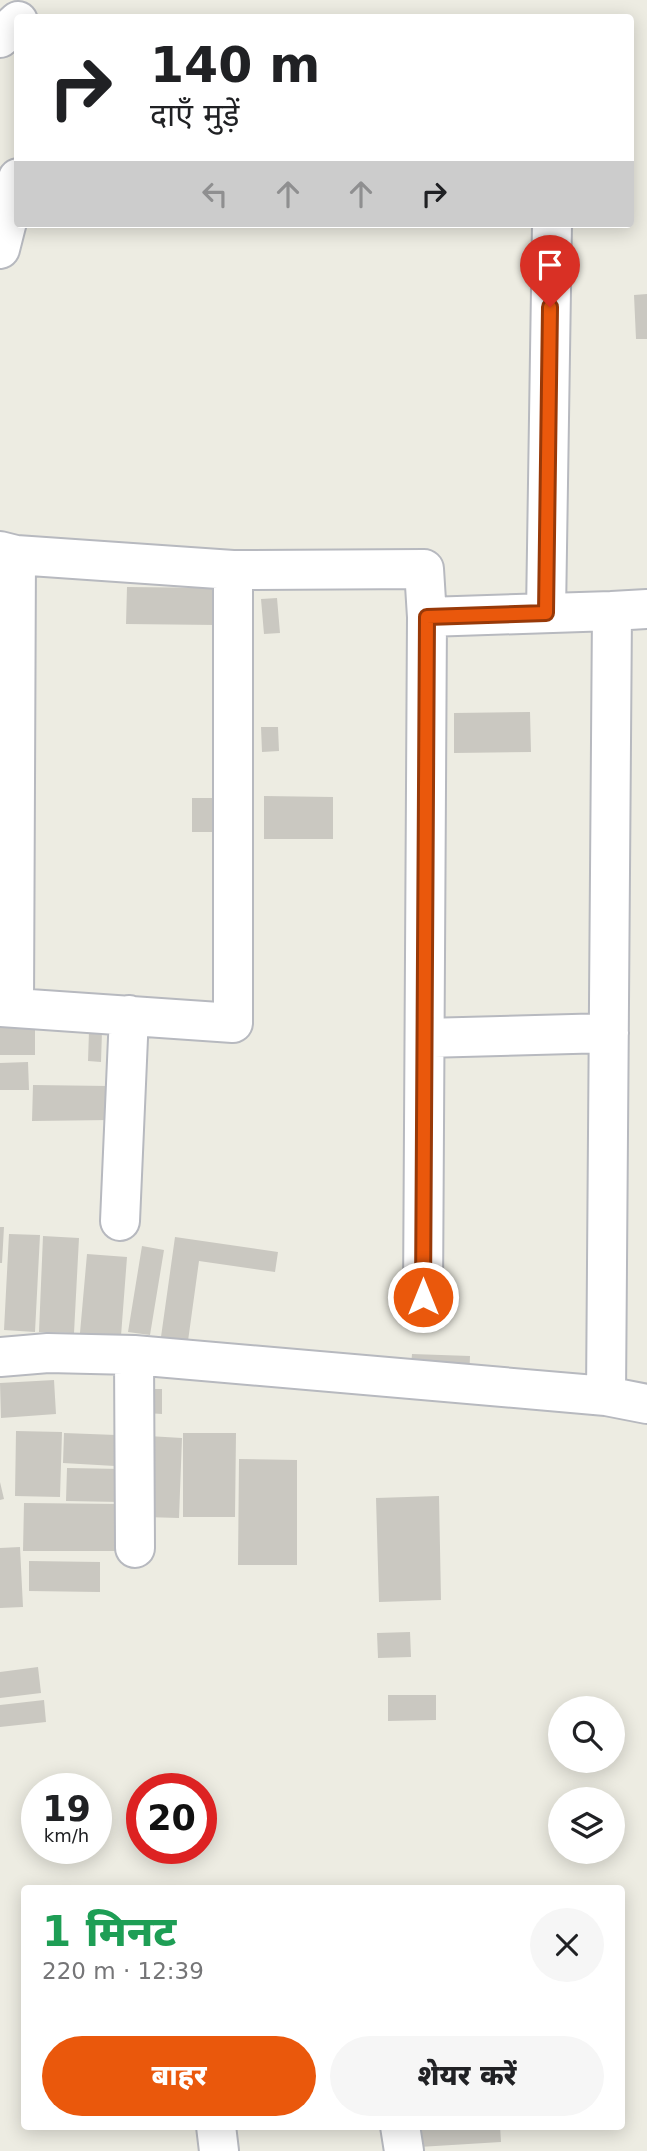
<!DOCTYPE html>
<html lang="hi">
<meta charset="utf-8">
<style>
:root{--surface:#fff;--page:#f6f6f6;--text:#202124;--muted:#757577;--accent:#ea580c}
body{margin:0;font-family:"DejaVu Sans","Noto Sans Devanagari",sans-serif;background:var(--page);color:var(--text);height:100vh;display:flex;flex-direction:column;font-size:26px;white-space:nowrap}
*{box-sizing:border-box;margin:0}
p{font-size:23px;color:var(--muted)}
.icon{flex:none;width:38px;height:38px;fill:none;stroke:currentColor;stroke-width:2;stroke-linecap:round;stroke-linejoin:round}
.map{position:relative;flex:1;overflow:hidden}
.details{position:absolute;left:21px;top:1885px;width:604px;height:245px;display:flex;flex-direction:column;background:var(--surface);border-radius:7px;box-shadow:0 4px 18px #0003}
.details>*{flex:none}
.guide{position:absolute;left:14px;top:14px;width:620px;height:214px;border-radius:7px;box-shadow:0 4px 18px #0003;background:#fff;color:var(--text);overflow:hidden}
.buttons{position:absolute;left:548px;top:1696px;display:grid;gap:14px}
.buttons a{display:grid;place-items:center;width:77px;height:77px;border-radius:50%;background:var(--surface);box-shadow:0 4px 18px #0003;font-size:35px}
.speed{position:absolute;left:21px;top:1773px;display:flex;gap:14px;font-size:35px;font-weight:700;text-align:center}
.speed>*{display:grid;place-content:center;width:91px;height:91px;border-radius:50%;background:var(--surface);box-shadow:0 4px 18px #0003;line-height:1}
.speed small{font-size:18px;font-weight:400}
.speed .limit{border:10px solid #d22;background:#fff;color:#111}
.pin{position:absolute;display:grid;place-items:center;width:60px;height:60px;color:#fff;margin:-72px -30px;border-radius:50% 50% 50% 0;rotate:-45deg;box-shadow:0 0 7px #0007}
.pin .icon{rotate:45deg}
.me{position:absolute;width:77px;margin:-38px;rotate:0deg;stroke-linejoin:round;filter:drop-shadow(0 0 5px #0008)}
.turn{display:flex;align-items:center;gap:24px;height:147px;padding:0 21px;font-size:32px}
.turn .icon{width:91px;height:91px;stroke-width:2.5}
.turn b{display:block;font-size:49px;line-height:60px}
.lanes{display:flex;align-items:center;height:66px;padding:0 21px;background:#0003;justify-content:center;gap:35px;direction:ltr}
.lanes .off{opacity:.35}
.round{display:grid;place-items:center;flex:none;width:74px;height:74px;border-radius:37px;background:var(--page)}
.headline{display:flex;align-items:center;justify-content:space-between;height:119px;padding:0 21px}
h1{font-size:42px;font-weight:800;line-height:52px;color:#1e9e55}
.cta{display:flex;gap:14px;margin-top:auto;padding:14px 21px}
.cta a{flex:1;height:80px;border-radius:42px;background:var(--accent);color:#fff;font-size:28px;font-weight:800;line-height:80px;text-align:center}
.cta a+a{background:var(--page);color:var(--text)}
.map>svg:first-child{display:block}
</style>
<div class="map">
<svg width="647" height="2151" viewBox="0 0 647 2151">
<rect width="100%" height="100%" fill="#edece2"/>
<!-- building -->
<path fill="#cac8c1" d="M 647,294 L 647,339 L 636,339 L 634,295 Z
M 127,587 L 217,588 L 217,625 L 126,624 Z
M 277,598 L 280,633 L 264,634 L 261,599 Z
M 530,712 L 531,752 L 454,753 L 454,713 Z
M 261,727 L 278,727 L 279,751 L 262,752 Z
M 264,796 L 333,797 L 333,839 L 264,839 Z
M 192,798 L 212,798 L 212,832 L 192,832 Z
M 0,1025 L 35,1026 L 35,1055 L 0,1055 Z
M 89,1031 L 102,1031 L 101,1062 L 88,1061 Z
M 28,1062 L 29,1090 L 0,1090 L 0,1063 Z
M 33,1085 L 109,1086 L 110,1120 L 32,1121 Z
M 0,1227 L 4,1227 L 2,1263 L 0,1263 Z
M 9,1234 L 40,1235 L 35,1332 L 4,1330 Z
M 43,1236 L 79,1238 L 74,1333 L 39,1332 Z
M 175,1237 L 278,1252 L 275,1272 L 199,1261 L 188,1341 L 161,1337 Z
M 142,1246 L 164,1250 L 150,1335 L 128,1332 Z
M 87,1254 L 127,1257 L 121,1336 L 80,1333 Z
M 412,1354 L 470,1356 L 469,1382 L 410,1378 Z
M 54,1380 L 56,1414 L 1,1418 L 0,1383 Z
M 146,1389 L 162,1389 L 162,1414 L 146,1413 Z
M 16,1431 L 62,1432 L 60,1497 L 15,1496 Z
M 64,1433 L 116,1435 L 115,1466 L 63,1463 Z
M 183,1433 L 236,1433 L 235,1517 L 183,1517 Z
M 148,1436 L 182,1438 L 179,1518 L 145,1517 Z
M 239,1459 L 297,1460 L 297,1565 L 238,1565 Z
M 67,1468 L 122,1469 L 121,1502 L 66,1501 Z
M 0,1482 L 4,1499 L 0,1500 Z
M 439,1496 L 441,1600 L 379,1602 L 376,1498 Z
M 24,1503 L 121,1504 L 121,1551 L 23,1551 Z
M 20,1547 L 23,1607 L 0,1608 L 0,1548 Z
M 29,1561 L 100,1562 L 100,1592 L 29,1591 Z
M 410,1632 L 411,1657 L 378,1658 L 377,1633 Z
M 38,1667 L 41,1693 L 0,1698 L 0,1672 Z
M 388,1695 L 436,1695 L 436,1720 L 388,1721 Z
M 44,1700 L 46,1722 L 0,1727 L 0,1705 Z
M 418,2126 L 500,2126 L 501,2142 L 419,2147 Z"/>
<g fill="none" stroke-linecap="round" stroke-linejoin="round">
<defs>
<path id="minor" d="M 0,38 L 18,21
M 0,249 L 18,178
M 0,551 L 16,555 L 14,1007
M 16,555 L 233,570
M 612,611 L 647,609
M 546,613 L 552,224
M 0,1007 L 233,1023 L 233,570 L 424,569 L 427,617
M 425,1038 L 609,1033
M 120,1221 L 129,1015
M 423,1297 L 427,617 L 612,611 L 606,1396
M 134,1355 L 135,1548
M 0,1357 L 48,1353 L 134,1355 L 606,1396 L 647,1404
M 216,2126 L 219,2151
M 400,2126 L 404,2151"/>
</defs>
<!-- minor casing -->
<use href="#minor" stroke="#b7b9bf" stroke-width="42"/>
<!-- minor -->
<use href="#minor" stroke="#fff" stroke-width="38"/>
</g>
<g fill="none" stroke-linecap="round" stroke-linejoin="round">
<defs>
<path id="route" d="M 423,1297 L 427,617 L 546,613 L 550,307"/>
</defs>
<!-- route casing -->
<use href="#route" stroke="#983908" stroke-width="18"/>
<!-- route -->
<use href="#route" stroke="#ea580c" stroke-width="12"/>
</g>
</svg>
<div class="buttons">
<a><svg class="icon" aria-label="search" viewBox="0 0 24 24"><circle cx="10" cy="10" r="6"/><path d="M15 15l6 6"/></svg></a>
<a><svg class="icon" aria-label="layers" viewBox="0 0 24 24"><path d="M12 4l9 5-9 5-9-5zM3 14l9 5 9-5"/></svg></a>
</div>
<div class="speed"><div>19<small>km/h</small></div><div class="limit">20</div></div>
<div class="pin" style="left:550px;top:307px;background:#d93025"><svg class="icon" aria-label="arrive" viewBox="0 0 24 24"><path d="M6 21V4h12l-3 4 3 4H6"/></svg></div>
<svg class="me" style="left:423px;top:1297px" viewBox="-20 -20 40 40"><circle r="17" fill="#ea580c" stroke="#fff" stroke-width="3"/><path d="M0-11L8 9 0 5-8 9z" fill="#fff"/></svg>
<div class="guide">
<div class="turn"><svg class="icon" aria-label="right" viewBox="0 0 24 24"><path d="M7 20v-9h11M14 6l5 5-5 5"/></svg><div><b>140 m</b>दाएँ मुड़ें</div></div>
<div class="lanes"><svg class="icon off" aria-label="left" viewBox="0 0 24 24"><path d="M17 20v-9H6M10 6l-5 5 5 5"/></svg><svg class="icon off" aria-label="ahead" viewBox="0 0 24 24"><path d="M12 20V5M6 11l6-6 6 6"/></svg><svg class="icon off" aria-label="ahead" viewBox="0 0 24 24"><path d="M12 20V5M6 11l6-6 6 6"/></svg><svg class="icon" aria-label="right" viewBox="0 0 24 24"><path d="M7 20v-9h11M14 6l5 5-5 5"/></svg></div>
</div>
<section class="details">
<div class="headline"><div><h1>1 मिनट</h1><p>220 m · 12:39</p></div><a class="round"><svg class="icon" aria-label="close" viewBox="0 0 24 24"><path d="M6 6l12 12M18 6L6 18"/></svg></a></div>
<div class="cta"><a>बाहर</a><a>शेयर करें</a></div>
</section>
</div>
